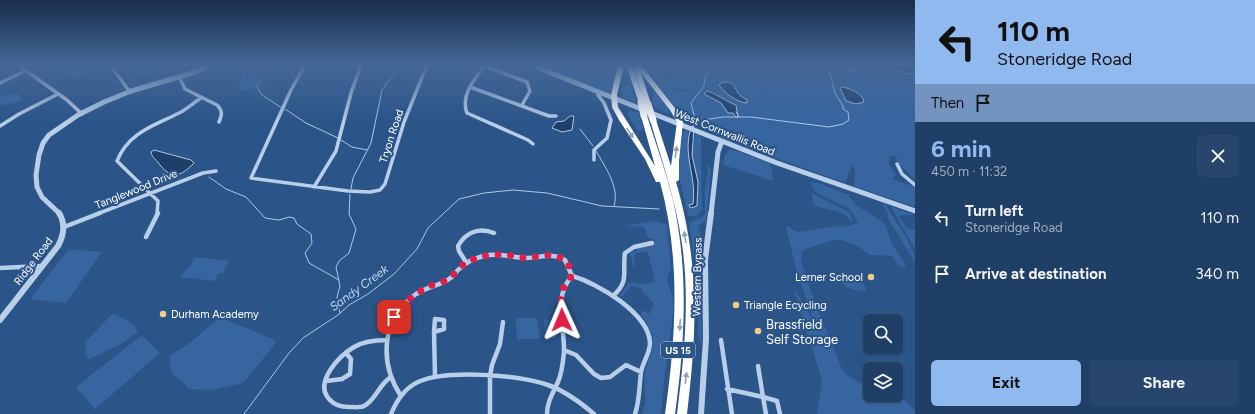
<!DOCTYPE html>
<meta charset="utf-8">
<style>
:root{--surface:#203f67;--page:#28466d;--text:#f1f3f6;--muted:#a2afc0;--line:#3d587b;--accent:#90b9f0}
body{margin:0;font-family:Figtree,sans-serif;background:var(--page);color:var(--text);height:100vh;display:flex;flex-direction:column;font-size:15px;white-space:nowrap}
*{box-sizing:border-box;margin:0}
p{font-size:13px;color:var(--muted)}
.icon{flex:none;width:22px;height:22px;fill:none;stroke:currentColor;stroke-width:2;stroke-linecap:round;stroke-linejoin:round}
.map{position:relative;flex:1;overflow:hidden}
.panel{display:flex;flex-direction:column;background:var(--surface);width:340px}
.panel>*{flex:none}
.banner{background:#90b9f0;color:#111;overflow:hidden}
.buttons{position:absolute;left:863px;top:314px;display:grid;gap:8px}
.buttons a{display:grid;place-items:center;width:40px;height:40px;border-radius:6px;background:var(--surface);box-shadow:0 1px 3px #0004,0 0 0 1px var(--line);font-size:20px}
.pin{position:absolute;display:grid;place-items:center;width:34px;height:34px;color:#fff;margin:-17px;border-radius:8px;box-shadow:0 2px 6px #0006}
.me{position:absolute;width:44px;margin:-22px;rotate:359deg;stroke-linejoin:round;filter:drop-shadow(0 0 3px #0008)}
.turn{display:flex;align-items:center;gap:14px;height:84px;padding:0 16px;font-size:18px}
.turn .icon{width:52px;height:52px;stroke-width:2.5}
.turn b{display:block;font-size:28px;line-height:34px}
.then{display:flex;align-items:center;height:38px;padding:0 16px;background:#0003;gap:8px;font-size:15px}
.round{display:grid;place-items:center;flex:none;width:42px;height:42px;border-radius:6px;background:var(--page)}
.overview{display:flex;align-items:center;justify-content:space-between;height:68px;padding:0 16px}
h1{font-size:24px;font-weight:700;line-height:30px;color:var(--accent)}
.action{display:flex;gap:8px;margin-top:auto;padding:8px 16px}
.action a{flex:1;height:46px;border-radius:6px;background:var(--accent);color:#111;font-size:16px;font-weight:700;line-height:46px;text-align:center}
.action a+a{background:var(--page);color:var(--text)}
ul{padding:0;list-style:none}
li{display:flex;align-items:center;gap:12px;height:56px;padding:0 16px}
li div{flex:1}
li b{display:block;font-size:15px}
li em{font-style:normal}
main{display:flex;flex:1;min-height:0}
.map>svg:first-child{display:block}
</style>
<main>
<div class="map">
<svg width="915" height="414" viewBox="0 0 915 414">
<rect width="100%" height="100%" fill="#2b5489"/>
<!-- green -->
<path fill="#3665a0" d="M 61,65 L 81,65 L 84,73 L 76,78 L 69,76 L 60,66 Z
M 136,65 L 173,65 L 164,71 L 136,76 L 140,73 Z
M 536,65 L 619,65 L 613,91 L 607,92 Z
M 647,65 L 661,65 L 671,88 L 676,91 L 691,91 L 689,88 L 678,90 L 671,86 L 663,65 L 915,65 L 915,179 L 898,163 L 896,156 L 889,156 L 889,164 L 896,175 L 892,179 L 915,187 L 915,207 L 854,186 L 855,170 L 853,165 L 848,174 L 846,183 L 725,140 L 714,134 L 703,125 L 690,122 L 682,117 L 677,108 L 657,84 Z
M 248,70 L 259,74 L 265,80 C 262,87 250,91 242,91 L 238,87 L 243,73 Z
M 630,85 L 632,88 L 636,101 L 635,103 L 625,98 L 621,90 L 623,86 Z
M 653,91 C 660,95 670,106 670,114 L 655,108 L 653,104 Z
M 14,93 L 20,95 L 22,100 L 0,106 L 0,98 Z
M 629,111 L 638,112 L 643,128 L 642,131 L 637,130 L 627,114 Z
M 686,130 L 689,132 C 683,156 696,179 693,204 L 689,205 L 691,208 L 698,200 L 698,182 L 692,155 L 695,134 L 701,136 L 702,211 L 696,216 L 688,216 L 679,177 L 678,159 L 683,132 Z
M 731,149 L 769,163 L 772,169 L 773,181 L 723,165 C 724,158 724,152 731,149 Z
M 708,165 L 711,168 L 706,220 L 698,226 L 701,234 L 700,287 L 702,342 L 700,342 L 698,335 L 699,301 L 697,278 L 689,223 L 703,217 L 705,213 L 705,190 L 708,171 Z
M 811,183 L 818,183 L 849,195 C 859,213 875,212 885,225 C 888,230 888,234 890,239 C 894,248 900,256 905,263 L 905,267 L 899,266 L 892,256 L 870,255 L 858,246 L 842,240 L 833,240 L 806,249 L 802,251 L 801,261 L 811,292 L 842,369 L 848,376 L 863,384 L 870,377 L 870,395 L 896,395 L 896,392 L 915,410 L 915,414 L 817,414 L 822,380 L 794,291 L 797,293 L 814,322 L 797,272 L 786,228 L 788,226 L 793,230 L 799,232 L 836,226 L 845,227 L 858,223 L 850,209 L 817,193 L 813,189 Z
M 811,193 L 849,212 L 853,222 L 851,222 C 843,208 827,211 814,205 Z
M 882,204 L 886,205 C 894,220 915,246 915,262 L 893,227 L 888,218 L 888,213 Z
M 891,207 L 915,215 L 901,215 L 899,217 L 907,228 L 915,230 L 915,249 Z
M 654,221 L 666,224 L 667,227 L 671,270 C 662,280 673,290 673,301 C 674,317 670,334 668,350 C 665,371 663,393 661,414 L 642,414 C 648,401 643,387 645,374 C 648,355 659,345 648,326 C 646,322 645,318 641,315 L 642,310 L 649,314 L 654,304 L 642,291 L 642,288 L 631,286 L 623,296 L 619,297 L 629,282 L 642,284 L 655,282 L 648,252 L 636,253 L 634,255 L 635,266 L 633,266 L 632,258 L 629,254 L 638,249 L 655,244 L 655,241 L 653,239 L 648,238 L 644,227 L 624,226 Z
M 69,249 L 102,252 L 66,303 L 30,299 Z
M 195,257 L 229,261 L 223,273 L 219,273 L 214,281 L 181,277 L 186,269 L 188,269 Z
M 839,275 L 842,277 L 850,279 L 850,277 L 852,277 L 854,281 L 857,283 L 864,283 L 866,292 C 853,289 843,290 839,275 Z
M 115,314 L 133,324 L 138,332 L 119,345 L 89,359 L 85,355 L 86,346 L 84,344 L 111,315 Z
M 222,318 L 275,340 L 275,344 L 244,382 L 239,384 L 211,390 L 190,389 L 172,373 L 169,356 L 187,345 L 218,319 Z
M 516,318 L 537,318 L 540,339 L 517,339 Z
M 544,320 L 555,320 L 556,338 L 545,337 Z
M 142,335 L 160,353 L 95,409 L 76,387 Z"/>
<!-- water -->
<path fill="#1f3f6a" stroke="#aec9e8" d="M 891,65 L 915,65 L 915,73 C 907,76 899,70 890,69 L 888,67 Z
M 722,82 C 735,82 733,85 738,93 C 740,96 744,98 747,100 L 747,103 C 738,103 724,93 719,85 Z
M 843,87 C 851,89 862,93 864,102 L 856,104 L 846,101 L 840,88 Z
M 707,91 C 714,92 727,102 736,105 L 738,117 L 736,117 L 733,113 L 728,113 L 721,103 L 704,94 Z
M 570,116 L 574,116 L 572,130 L 562,132 L 552,128 L 556,122 L 564,121 Z
M 692,126 L 694,127 L 692,155 L 698,182 L 697,206 L 691,208 L 689,205 L 693,204 C 697,176 681,153 692,126 Z
M 154,150 L 191,160 L 194,163 C 182,175 173,181 160,165 C 157,160 152,158 151,152 Z"/>
<g fill="none" stroke-linecap="round" stroke-linejoin="round">
<!-- stream -->
<path stroke="#aec9e8" stroke-width="1" d="M 257,87 L 262,95 L 282,108
M 285,109 L 306,123 L 338,138
M 736,112 L 739,117
M 696,121 L 723,117 L 751,117 L 829,127 L 843,124 L 849,120 L 848,112 L 843,109 L 843,106 L 835,93 L 828,66 L 838,66 L 858,72
M 693,127 L 696,122 L 691,103 L 704,86 L 705,77 L 709,72 L 708,69 L 711,65
M 580,129 L 593,146
M 341,140 L 352,147 L 367,150
M 596,151 C 605,167 620,187 614,206
M 209,177 L 226,189 L 246,197 L 265,218 L 279,220 L 289,217 L 294,218 L 297,224 L 311,234 L 312,243 L 305,253 L 309,263 L 339,280
M 351,189 L 353,178 L 371,143 L 382,90 L 400,65
M 340,313 L 337,297 L 340,286 L 336,267 L 339,261 L 349,253 L 356,229 L 349,214 L 350,194
M 244,414 L 289,353 L 303,338 L 338,315 L 349,305 L 368,294 L 394,274 L 417,249 L 428,228 L 459,199 L 484,193 L 513,190 L 547,193 L 602,206 L 659,209"/>
<!-- minor-far1 -->
<path stroke="#b9cee8" stroke-width="3.5" d="M 18,65 L 67,100 L 82,114
M 110,65 L 130,92
M 305,65 L 291,90 L 251,178 L 348,191 L 370,192 L 380,190 L 385,184 L 404,122 L 427,65
M 485,65 C 475,79 460,95 467,113 L 528,140 L 533,144
M 484,66 L 527,82 L 530,91 L 522,105
M 179,76 L 185,89 L 217,105 C 223,111 222,115 219,122
M 0,83 L 25,71
M 470,87 L 549,116 L 556,116
M 0,126 L 19,114 L 58,94
M 594,160 L 594,150 L 607,138 L 611,120 L 604,103 L 598,95 L 600,93
M 897,164 L 902,174 L 915,185
M 314,187 L 336,151 L 351,93 L 361,65
M 97,214 L 203,173 L 216,171
M 157,214 L 158,201 L 117,161 C 128,133 153,126 177,114 C 186,110 193,103 201,98"/>
<!-- minor -->
<path stroke="#b9cee8" stroke-width="4.5" d="M 64,227 L 100,213
M 146,237 L 158,213
M 466,262 L 459,251 L 458,246 C 466,232 479,227 494,233
M 0,268 L 42,266
M 572,276 C 597,283 649,313 650,343 C 650,353 643,362 641,372 C 639,386 640,400 635,414
M 613,296 C 630,281 622,272 625,253 L 634,247 L 652,243
M 435,319 L 444,320 L 444,329 L 434,332 Z
M 434,332 L 435,377
M 387,340 C 376,340 364,341 354,347 C 339,356 314,382 329,399 C 334,405 341,407 349,407 C 353,407 360,408 364,406 C 376,400 379,384 391,377
M 721,340 L 732,414
M 564,350 L 576,355 L 594,374 L 601,378 L 610,377 L 626,365 L 641,372
M 758,366 L 763,397 L 777,401 L 780,414
M 326,381 L 342,379 L 350,374 L 351,359 L 346,353
M 727,389 L 763,397 L 766,414
M 401,396 C 379,363 381,318 416,294 C 427,287 441,285 449,279 C 453,277 455,273 458,270 C 465,263 474,258 484,256 C 498,252 512,258 526,258 C 540,258 553,252 565,260 L 572,276 C 552,298 565,326 564,352 C 563,362 562,373 558,382 C 553,393 547,402 547,414
M 391,414 C 396,402 405,388 418,382 C 447,369 518,375 548,385 C 565,391 580,402 594,414
M 490,414 L 490,376 L 492,365 L 500,344 L 503,322"/>
<!-- tertiary-far1 -->
<path stroke="#b9cee8" stroke-width="5" d="M 531,65 L 777,163 L 915,211
M 60,214 L 42,197 L 37,187 L 36,175 L 39,155 L 43,143 L 49,135 L 78,115 L 104,102 L 131,91 L 192,73 L 212,65
M 711,214 L 718,152 L 722,141"/>
<!-- tertiary -->
<path stroke="#b9cee8" stroke-width="6" d="M 0,320 L 58,246 C 64,235 66,224 59,213
M 701,414 L 706,339 L 705,260 L 711,213"/>
<!-- motorway -->
<path fill="#fff" fill-rule="evenodd" d="M 618,65 L 624,65 L 617,95 L 618,107 L 655,166 L 641,116 L 644,114 L 647,116 C 656,144 666,172 673,200 C 689,271 685,342 675,414 L 665,414 C 676,337 681,259 660,182 L 656,182 L 645,159 L 619,120 L 612,107 L 611,95 Z
M 626,65 L 632,65 L 642,95 L 634,69 L 637,67 L 635,65 L 641,65 L 675,108 L 683,122 L 679,161 L 679,180 L 676,182 C 700,264 697,331 687,414 L 677,414 C 684,358 690,300 682,244 C 676,201 662,161 650,120 L 653,118 L 656,120 L 671,166 L 677,122 L 670,110 L 641,73 L 651,104 L 648,106 L 646,105 L 644,102 L 641,104 L 639,103 Z"/>
<!-- motorway-bridge -->
<path stroke="#fff" stroke-width="7" d="M 641,102 L 644,116
M 648,104 L 653,120"/>
</g>
<!-- one-way arrows -->
<defs><path id="oneway-solid" d="M-6-.8H1V-3.2L6.5 0L1 3.2V.8H-6Z"/></defs>
<g fill="#8aa1be">
<use href="#oneway-solid" transform="translate(630 133) rotate(56)"/>
<use href="#oneway-solid" transform="translate(676 152) rotate(-82)"/>
<use href="#oneway-solid" transform="translate(685 237) rotate(-99)"/>
<use href="#oneway-solid" transform="translate(680 325) rotate(93)"/>
<use href="#oneway-solid" transform="translate(686 378) rotate(-83)"/>
</g>
<!-- sky -->
<linearGradient id="sky" x2="0" y2="1"><stop stop-color="#182e4b"/><stop offset="0.53" stop-color="#446797"/><stop offset="1" stop-color="#446797" stop-opacity="0"/></linearGradient>
<rect width="915" height="123" fill="url(#sky)"/>
<g fill="none" stroke-linecap="round" stroke-linejoin="round">
<!-- route -->
<path stroke="#e11d48" stroke-width="7" stroke-dasharray="0 12.6" d="M 394,317 L 404,303 L 418,293 L 427,287 L 448,280 L 466,262 L 483,256 L 502,254 L 524,258 L 549,255 L 558,256 L 568,263 L 572,276 C 559,286 560,305 562,320"/>
</g>
<!-- markers -->
<g fill="#eecf81" stroke="#2b5489" stroke-width="1.5">
<circle cx="871" cy="277" r="4"/>
<circle cx="736" cy="305" r="4"/>
<circle cx="163" cy="314" r="4"/>
<circle cx="758" cy="331" r="4"/>
</g>
<g text-anchor="middle" stroke-width="4" stroke-linejoin="round" paint-order="stroke">
<!-- shield labels -->
<rect fill="#2b5489" stroke="#bfccdc" stroke-width="1" x="661" y="342" width="34" height="16" rx="3"/>
<g font-size="10" font-weight="bold" fill="#fff">
<text x="678" y="354">US 15</text>
</g>
<!-- street labels -->
<g font-size="11" fill="#fff" stroke="#2b5489">
<text transform="translate(725 132) rotate(22)" y="4">West Cornwallis Road</text>
<text transform="translate(391 136) rotate(-72)" y="4">Tryon Road</text>
<text transform="translate(136 189) rotate(-22)" y="4">Tanglewood Drive</text>
<text transform="translate(33 261) rotate(-53)" y="4">Ridge Road</text>
<text transform="translate(697 277) rotate(-89)" y="4">Western Bypass</text>
</g>
<!-- poi labels -->
<g font-size="11" fill="#fff" stroke="#2b5489" text-anchor="start">
<text x="863" y="281" text-anchor="end">Lerner School</text>
<text x="744" y="309">Triangle Ecycling</text>
<text x="171" y="318">Durham Academy</text>
</g>
<!-- water labels -->
<g font-size="12" font-style="italic" fill="#c5d8ef" stroke="#2b5489">
<text transform="translate(359 288) rotate(-36)" y="4">Sandy Creek</text>
</g>
<!-- near-poi labels -->
<g font-size="13" fill="#fff" stroke="#2b5489" text-anchor="start">
<text x="766" y="329">Brassfield<tspan x="766" dy="15">Self Storage</tspan></text>
</g>
</g>
</svg>
<div class="buttons">
<a><svg class="icon" aria-label="search" viewBox="0 0 24 24"><circle cx="10" cy="10" r="6"/><path d="M15 15l6 6"/></svg></a>
<a><svg class="icon" aria-label="layers" viewBox="0 0 24 24"><path d="M12 4l9 5-9 5-9-5zM3 14l9 5 9-5"/></svg></a>
</div>
<div class="pin" style="left:394px;top:317px;background:#d93025"><svg class="icon" aria-label="arrive" viewBox="0 0 24 24"><path d="M6 21V4h12l-3 4 3 4H6"/></svg></div>
<svg class="me" style="left:562px;top:320px" viewBox="-20 -20 40 40"><path d="M0-17L14 15 0 8-14 15z" fill="#e11d48" stroke="#fff" stroke-width="4"/></svg>
</div>
<section class="panel">
<div class="banner">
<div class="turn"><svg class="icon" aria-label="left" viewBox="0 0 24 24"><path d="M17 20v-9H6M10 6l-5 5 5 5"/></svg><div><b>110 m</b>Stoneridge Road</div></div>
<div class="then">Then<svg class="icon" aria-label="arrive" viewBox="0 0 24 24"><path d="M6 21V4h12l-3 4 3 4H6"/></svg></div>
</div>
<div class="overview"><div><h1>6 min</h1><p>450 m · 11:32</p></div><a class="round"><svg class="icon" aria-label="close" viewBox="0 0 24 24"><path d="M6 6l12 12M18 6L6 18"/></svg></a></div>
<ul>
<li><svg class="icon" aria-label="left" viewBox="0 0 24 24"><path d="M17 20v-9H6M10 6l-5 5 5 5"/></svg><div><b>Turn left</b><p>Stoneridge Road</p></div><em>110 m</em></li>
<li><svg class="icon" aria-label="arrive" viewBox="0 0 24 24"><path d="M6 21V4h12l-3 4 3 4H6"/></svg><div><b>Arrive at destination</b></div><em>340 m</em></li>
</ul>
<div class="action"><a>Exit</a><a>Share</a></div>
</section>
</main>
